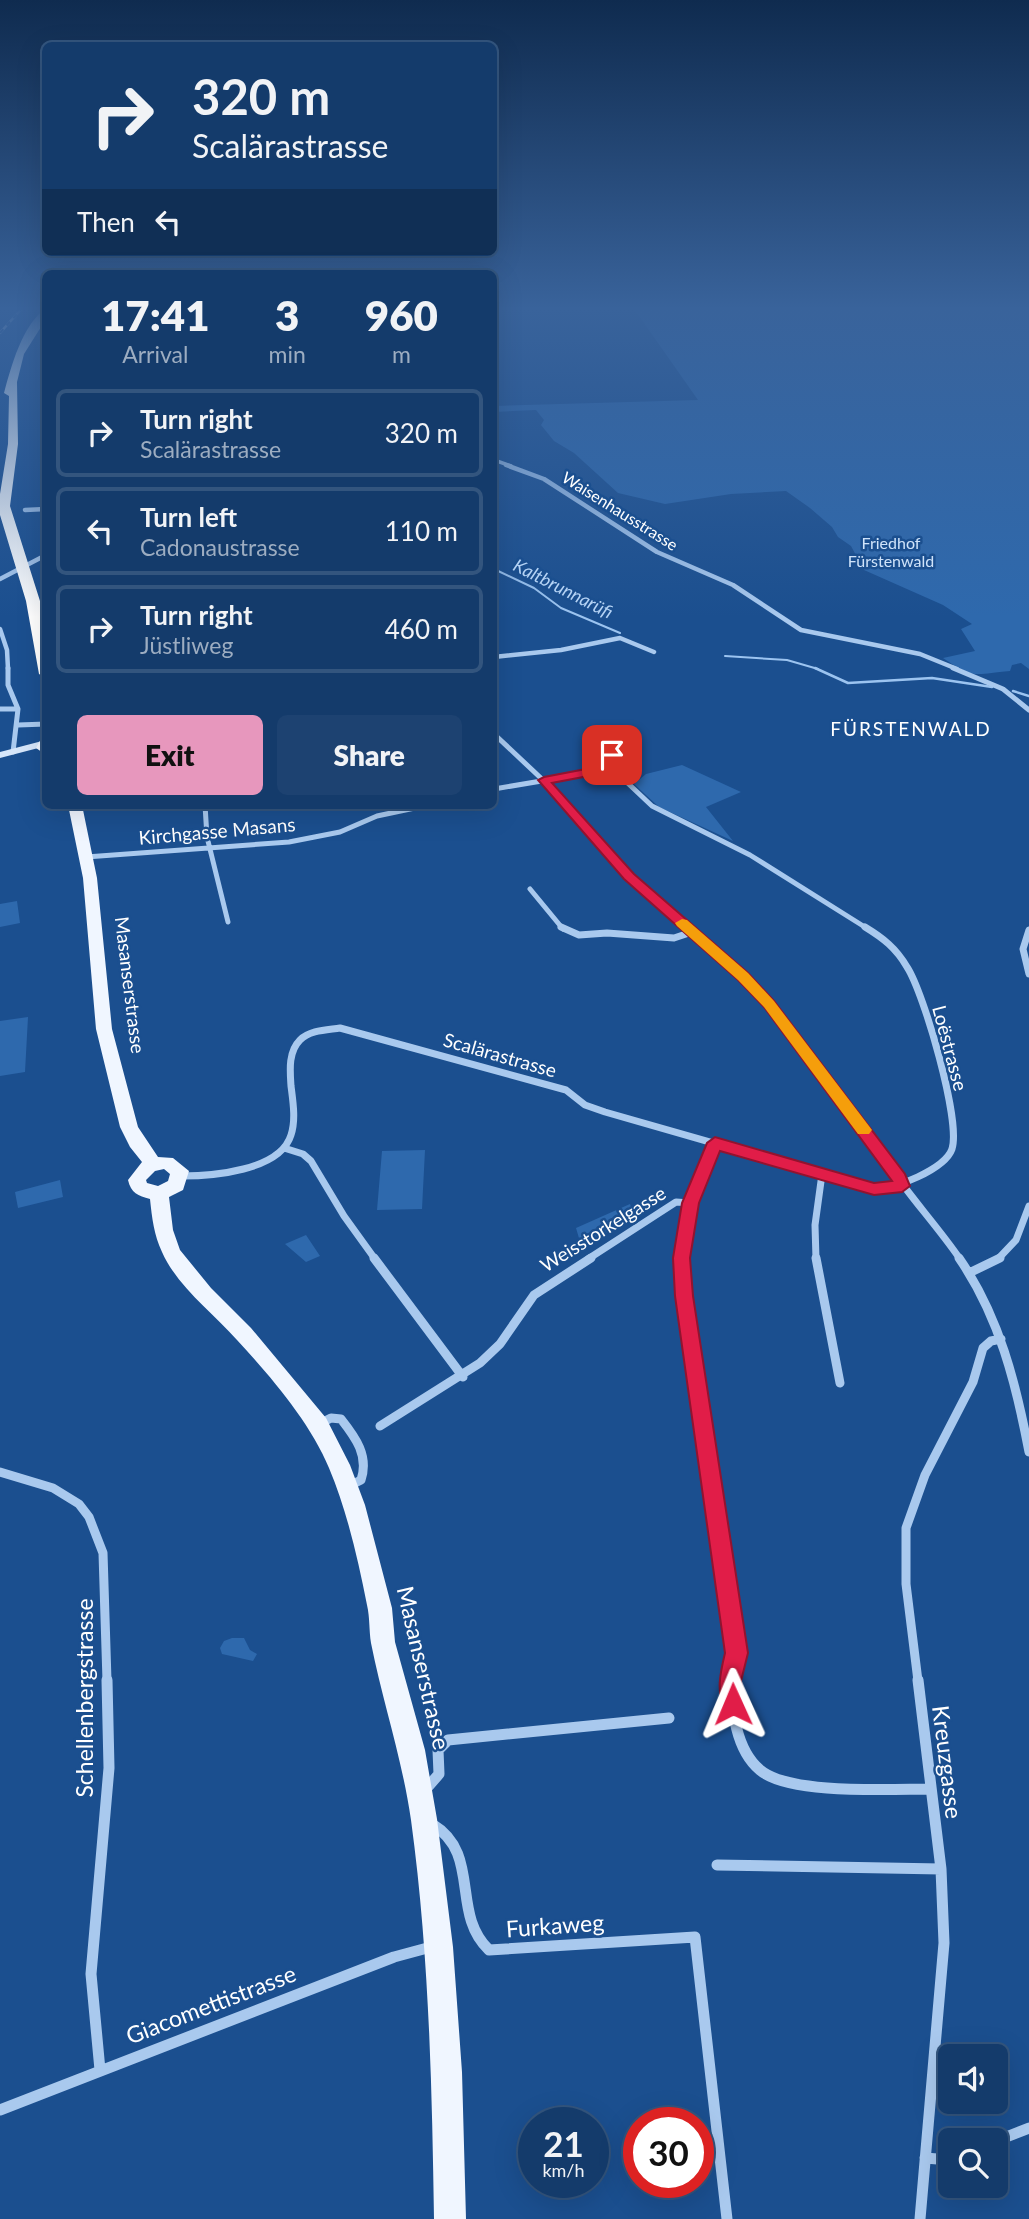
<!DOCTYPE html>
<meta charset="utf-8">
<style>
:root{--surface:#143b6b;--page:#1d4271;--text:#f1f3f6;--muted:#9dadc1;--line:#33557e;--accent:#e797bd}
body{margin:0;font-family:Lato,sans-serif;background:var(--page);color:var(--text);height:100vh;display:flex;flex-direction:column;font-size:26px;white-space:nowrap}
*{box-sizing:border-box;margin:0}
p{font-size:23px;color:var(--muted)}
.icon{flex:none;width:38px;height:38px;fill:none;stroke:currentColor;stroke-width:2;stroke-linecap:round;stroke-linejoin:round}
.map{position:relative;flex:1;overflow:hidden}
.panel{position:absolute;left:42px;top:270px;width:455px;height:539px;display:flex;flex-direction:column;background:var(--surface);border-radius:10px;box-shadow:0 7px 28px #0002,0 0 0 2px var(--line)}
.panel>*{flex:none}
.hud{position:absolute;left:42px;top:42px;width:455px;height:214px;border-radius:10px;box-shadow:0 7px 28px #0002,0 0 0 2px var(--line);background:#143b6b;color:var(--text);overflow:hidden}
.controls{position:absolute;left:938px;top:2044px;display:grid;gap:14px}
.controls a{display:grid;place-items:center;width:70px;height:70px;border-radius:10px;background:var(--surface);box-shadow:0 7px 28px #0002,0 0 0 2px var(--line);font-size:35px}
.speed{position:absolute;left:518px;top:2107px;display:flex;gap:14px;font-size:35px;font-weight:700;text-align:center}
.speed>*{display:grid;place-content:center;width:91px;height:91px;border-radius:50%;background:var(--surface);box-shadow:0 7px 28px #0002,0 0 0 2px var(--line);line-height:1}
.speed small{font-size:18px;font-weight:400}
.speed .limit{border:10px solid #d22;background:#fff;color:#111}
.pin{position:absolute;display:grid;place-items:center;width:60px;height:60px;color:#fff;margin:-30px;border-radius:14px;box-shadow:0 4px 10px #0006}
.me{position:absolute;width:77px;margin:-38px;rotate:359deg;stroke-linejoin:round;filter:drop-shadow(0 0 5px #0008)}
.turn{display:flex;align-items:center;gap:24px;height:147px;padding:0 35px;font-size:32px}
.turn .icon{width:91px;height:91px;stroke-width:2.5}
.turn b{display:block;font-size:49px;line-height:60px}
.then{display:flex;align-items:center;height:66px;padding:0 35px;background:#0003;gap:14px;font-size:26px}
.eta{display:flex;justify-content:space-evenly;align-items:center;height:119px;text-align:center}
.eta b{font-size:42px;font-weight:800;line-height:49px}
.primary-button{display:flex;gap:14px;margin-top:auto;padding:14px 35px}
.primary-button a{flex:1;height:80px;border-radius:10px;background:var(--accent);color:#111;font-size:28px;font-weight:800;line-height:80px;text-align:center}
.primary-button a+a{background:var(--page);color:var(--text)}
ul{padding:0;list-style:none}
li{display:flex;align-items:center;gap:21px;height:88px;margin:0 14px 10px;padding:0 21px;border:4px solid var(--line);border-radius:10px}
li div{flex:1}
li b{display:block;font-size:26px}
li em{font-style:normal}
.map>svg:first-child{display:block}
</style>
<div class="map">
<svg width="1029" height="2219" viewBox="0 0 1029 2219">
<rect width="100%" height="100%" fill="#1b4f8f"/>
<!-- green -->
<path fill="#2e69ad" d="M 632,306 L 1029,306 L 1029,669 L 1021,663 L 1012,665 L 1010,671 C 974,674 975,680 943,658 L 975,651 L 961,629 L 972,624 L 943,605 L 864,570 L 851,546 L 838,537 L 832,527 L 810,508 L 786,491 L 731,494 L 665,504 L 618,493 L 574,453 L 554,441 L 541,425 L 544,420 L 536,410 L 494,412 L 494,406 L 698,400 Z
M 682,765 L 741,792 L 706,807 L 733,841 L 659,807 L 634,784 L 646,774 Z
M 17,901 L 20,923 L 0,927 L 0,904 Z
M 28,1017 L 25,1072 L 0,1076 L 0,1021 Z
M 425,1150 L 422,1209 L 377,1210 L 382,1151 Z
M 60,1180 L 63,1197 L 18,1208 L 15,1192 Z
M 630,1204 L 635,1219 L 581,1245 L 576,1228 Z
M 306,1235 L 320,1256 L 306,1262 L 285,1244 Z
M 232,1638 L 244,1638 L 250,1650 L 257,1654 L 253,1661 L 222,1654 L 220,1648 L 224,1641 Z"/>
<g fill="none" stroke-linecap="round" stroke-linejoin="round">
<!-- stream-far1 -->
<path stroke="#9cc4f0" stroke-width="2" d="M 494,569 L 534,588 L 561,608 L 620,633
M 725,656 L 787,660 L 818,669"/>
<!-- stream -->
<path stroke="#9cc4f0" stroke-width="2.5" d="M 815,668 L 848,683 L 932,678 L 992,687
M 1013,691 L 1029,696"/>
<!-- street-far5 -->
<path stroke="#a9c9ee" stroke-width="3.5" d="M 494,460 L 511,466"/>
<!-- street-far4 -->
<path stroke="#a9c9ee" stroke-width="4.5" d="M 506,465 L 544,479 L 657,552 L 733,585 L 801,630 L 920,654 L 957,669
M 25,510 L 46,509
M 0,579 L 46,555
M 0,629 L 7,650 L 8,669
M 494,657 L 561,650 L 620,638 L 654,652"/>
<!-- street-far3 -->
<path stroke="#a9c9ee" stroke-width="5" d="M 8,668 L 8,685 L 18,709 L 13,752
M 953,668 L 1003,689 L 1029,710
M 0,709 L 18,709
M 18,725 L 46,724
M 494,734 L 561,797 L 629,877 L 688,929
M 595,771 L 617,773 L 652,806 L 750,855 L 868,929
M 494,789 L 589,773 L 601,767 L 612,755 L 636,749
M 205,805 L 207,837 L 228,922
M 86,857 L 289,842 L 340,832 L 377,816 L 429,805
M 530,889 L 563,929"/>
<!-- street-far2 -->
<path stroke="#a9c9ee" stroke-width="7" d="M 561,927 L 579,935 L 607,933 L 674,938 L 692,932
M 686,927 L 757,990 L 884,1158 C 907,1194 936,1224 960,1259
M 1029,930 L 1023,949 L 1029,974
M 284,1148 L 303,1154 L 311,1161 L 344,1216 L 375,1259
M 181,1176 C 212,1176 280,1171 291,1135 C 296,1120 293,1102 291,1086 C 290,1071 288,1052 300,1040 C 310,1030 327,1030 340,1028 L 566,1090 L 585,1105 L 605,1112 L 874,1189 C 894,1190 945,1169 952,1149 C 961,1121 924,993 907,967 C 896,948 883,938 865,927
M 588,1259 L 676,1202 L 690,1203
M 683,1259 C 684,1218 699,1181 715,1143
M 816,1259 L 815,1225 L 822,1174
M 998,1259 L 1016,1240 L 1029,1206"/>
<!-- street-far1 -->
<path stroke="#a9c9ee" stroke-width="9" d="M 374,1258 L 463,1377
M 683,1258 L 684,1296 L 737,1653 L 732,1681
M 816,1258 L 840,1383
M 959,1258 C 999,1316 1016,1383 1029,1452
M 969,1273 L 1000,1258
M 319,1424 L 331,1418 L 341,1419 C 356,1438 369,1456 361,1480 L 349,1486
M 380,1426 L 480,1363 L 500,1344 L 534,1295 L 591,1258
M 0,1472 L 53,1488 L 79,1504 L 89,1517 L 103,1553 L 107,1681
M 918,1681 L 906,1584 L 906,1528 L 925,1475 L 973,1382 L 983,1348 L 991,1341 L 1001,1339"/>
<!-- street -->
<path stroke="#a9c9ee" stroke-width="11" d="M 732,1680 C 731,1709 736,1750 760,1770 C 789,1795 891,1789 930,1789
M 918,1680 L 941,1869 L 944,1943 L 920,2219
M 426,1789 L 439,1774 L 438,1750 L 448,1740 L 669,1718
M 432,1824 C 482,1854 450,1913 489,1950 L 695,1937 L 727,2219
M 717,1865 L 941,1869
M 100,2070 L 91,1974 L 109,1768 L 107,1680
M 0,2110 L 394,1957 L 431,1947
M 996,2141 L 1029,2128
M 925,2158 L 950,2160"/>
<!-- secondary -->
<path fill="#d6e6fa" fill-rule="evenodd" d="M 46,740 L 46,746 L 0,758 L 0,752 Z"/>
<!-- primary -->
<path fill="#f0f6ff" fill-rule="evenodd" d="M 46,738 L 46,755 L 36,748 L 41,739 Z
M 68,805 L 82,805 L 97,878 L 112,1029 L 138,1127 L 158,1157 L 173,1158 L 189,1171 L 183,1190 L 169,1197 L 173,1230 L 180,1250 L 211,1288 L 251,1328 L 326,1418 L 350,1465 L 365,1505 L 392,1608 L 395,1642 L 425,1750 L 437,1819 L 453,1947 L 462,2072 L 466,2219 L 434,2219 C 432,2085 429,1952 411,1820 C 402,1758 383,1703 371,1643 C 369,1631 370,1618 367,1605 C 358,1559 347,1511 329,1468 C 310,1422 270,1376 237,1340 C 212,1312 177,1286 162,1252 C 154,1235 152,1218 150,1199 C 138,1196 131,1193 128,1180 L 142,1162 L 130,1147 L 120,1127 L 96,1029 L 83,878 ZM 164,1169 L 170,1174 L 168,1181 L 158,1186 L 147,1183 L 146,1180 L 155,1171 Z"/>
<!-- highway -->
<path fill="#fff" fill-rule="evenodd" d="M 46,308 L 46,319 L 24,354 L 17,382 L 18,444 L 10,506 L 40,601 L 46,633 L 46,678 L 39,674 L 26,601 L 0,515 L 0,494 L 8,444 L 9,396 L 4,393 C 11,367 22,325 46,308 Z"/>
<defs>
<path id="rail" d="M 0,333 L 24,306"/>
</defs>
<!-- rail casing -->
<use href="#rail" stroke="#fff" stroke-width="2.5"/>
<!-- rail -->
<use href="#rail" stroke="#1b4f8f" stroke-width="2" stroke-dasharray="5" stroke-linecap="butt"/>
</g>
<!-- sky -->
<linearGradient id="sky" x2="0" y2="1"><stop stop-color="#0f2b4f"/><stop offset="0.5" stop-color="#39639b"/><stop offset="1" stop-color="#39639b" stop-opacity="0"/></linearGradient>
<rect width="1029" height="617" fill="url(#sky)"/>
<!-- route -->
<path fill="#e11d48" stroke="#92132f" stroke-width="2" d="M 608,753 L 618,755 L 599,774 L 552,783 L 634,874 L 748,973 L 774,1001 L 905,1174 L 910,1186 L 902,1192 L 874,1195 L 720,1151 L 699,1203 L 690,1258 L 693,1296 L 748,1653 L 741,1681 L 744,1704 L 741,1712 L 733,1715 L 725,1712 C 716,1691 720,1674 725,1653 L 675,1296 L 673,1258 L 682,1203 L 707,1143 L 715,1137 L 874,1183 L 892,1181 L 764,1007 L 738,980 L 624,879 L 538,780 L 544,777 L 591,768 Z"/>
<!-- slow -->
<path fill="#f59e0b" d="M 682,919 L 687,920 L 748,973 L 774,1001 L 869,1126 L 872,1130 L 869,1134 L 858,1134 L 764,1007 L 738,980 L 677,926 L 675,923 Z"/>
<g text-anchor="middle" stroke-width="5" stroke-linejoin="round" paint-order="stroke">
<!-- far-street labels -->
<g font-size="16" fill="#fff" stroke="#1b4f8f">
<text transform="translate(620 511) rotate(32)" y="6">Waisenhausstrasse</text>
</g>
<!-- far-park labels -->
<g font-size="16" fill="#cfe3fa" stroke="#1b4f8f">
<text x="891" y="549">Friedhof<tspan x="891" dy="18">Fürstenwald</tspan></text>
</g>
<!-- far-water labels -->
<g font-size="18" font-style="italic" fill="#b5d3f5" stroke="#1b4f8f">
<text transform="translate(563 589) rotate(27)" y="6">Kaltbrunnarüfi</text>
</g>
<!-- far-quarter labels -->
<g font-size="19" letter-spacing="2" fill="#fff" stroke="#1b4f8f">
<text x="911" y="736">FÜRSTENWALD</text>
</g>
<!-- street labels -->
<g font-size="19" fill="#fff" stroke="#1b4f8f">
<text transform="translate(217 831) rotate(-5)" y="7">Kirchgasse Masans</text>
<text transform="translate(130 985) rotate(83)" y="7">Masanserstrasse</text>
<text transform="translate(950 1048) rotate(75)" y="7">Loëstrasse</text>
<text transform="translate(500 1055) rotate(16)" y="7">Scalärastrasse</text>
<text transform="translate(603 1229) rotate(-32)" y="7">Weisstorkelgasse</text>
</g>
<!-- near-street labels -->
<g font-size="23" fill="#fff" stroke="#1b4f8f">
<text transform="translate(423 1668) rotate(77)" y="8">Masanserstrasse</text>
<text transform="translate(85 1698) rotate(-90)" y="8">Schellenbergstrasse</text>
<text transform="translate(947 1762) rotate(83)" y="8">Kreuzgasse</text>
<text transform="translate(555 1926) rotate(-4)" y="8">Furkaweg</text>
<text transform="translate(211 2005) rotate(-21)" y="8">Giacomettistrasse</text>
</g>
</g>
</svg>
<div class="controls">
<a><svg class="icon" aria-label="sound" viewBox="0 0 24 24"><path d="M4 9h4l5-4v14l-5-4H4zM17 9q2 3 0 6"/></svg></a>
<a><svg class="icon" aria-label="search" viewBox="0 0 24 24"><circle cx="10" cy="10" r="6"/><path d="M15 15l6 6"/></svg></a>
</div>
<div class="speed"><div>21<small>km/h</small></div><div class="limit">30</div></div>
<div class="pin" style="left:612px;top:755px;background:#d93025"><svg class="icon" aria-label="arrive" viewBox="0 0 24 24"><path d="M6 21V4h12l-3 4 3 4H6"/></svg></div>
<svg class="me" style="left:733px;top:1704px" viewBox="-20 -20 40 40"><path d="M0-17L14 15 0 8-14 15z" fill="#e11d48" stroke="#fff" stroke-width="4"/></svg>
<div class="hud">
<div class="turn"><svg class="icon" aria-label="right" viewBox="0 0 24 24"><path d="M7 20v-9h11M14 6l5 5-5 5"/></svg><div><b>320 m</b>Scalärastrasse</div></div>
<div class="then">Then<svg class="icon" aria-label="left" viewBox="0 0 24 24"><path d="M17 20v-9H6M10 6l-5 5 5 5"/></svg></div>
</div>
<section class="panel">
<div class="eta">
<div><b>17:41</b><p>Arrival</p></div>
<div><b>3</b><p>min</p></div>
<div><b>960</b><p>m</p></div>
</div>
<ul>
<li><svg class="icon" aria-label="right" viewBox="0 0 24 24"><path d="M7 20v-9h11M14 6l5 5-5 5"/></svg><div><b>Turn right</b><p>Scalärastrasse</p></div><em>320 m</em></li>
<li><svg class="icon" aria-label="left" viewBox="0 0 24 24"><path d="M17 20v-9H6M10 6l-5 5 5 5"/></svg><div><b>Turn left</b><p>Cadonaustrasse</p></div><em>110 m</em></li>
<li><svg class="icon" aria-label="right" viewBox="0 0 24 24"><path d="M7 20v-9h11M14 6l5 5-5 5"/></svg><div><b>Turn right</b><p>Jüstliweg</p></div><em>460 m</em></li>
</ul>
<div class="primary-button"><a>Exit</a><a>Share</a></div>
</section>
</div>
